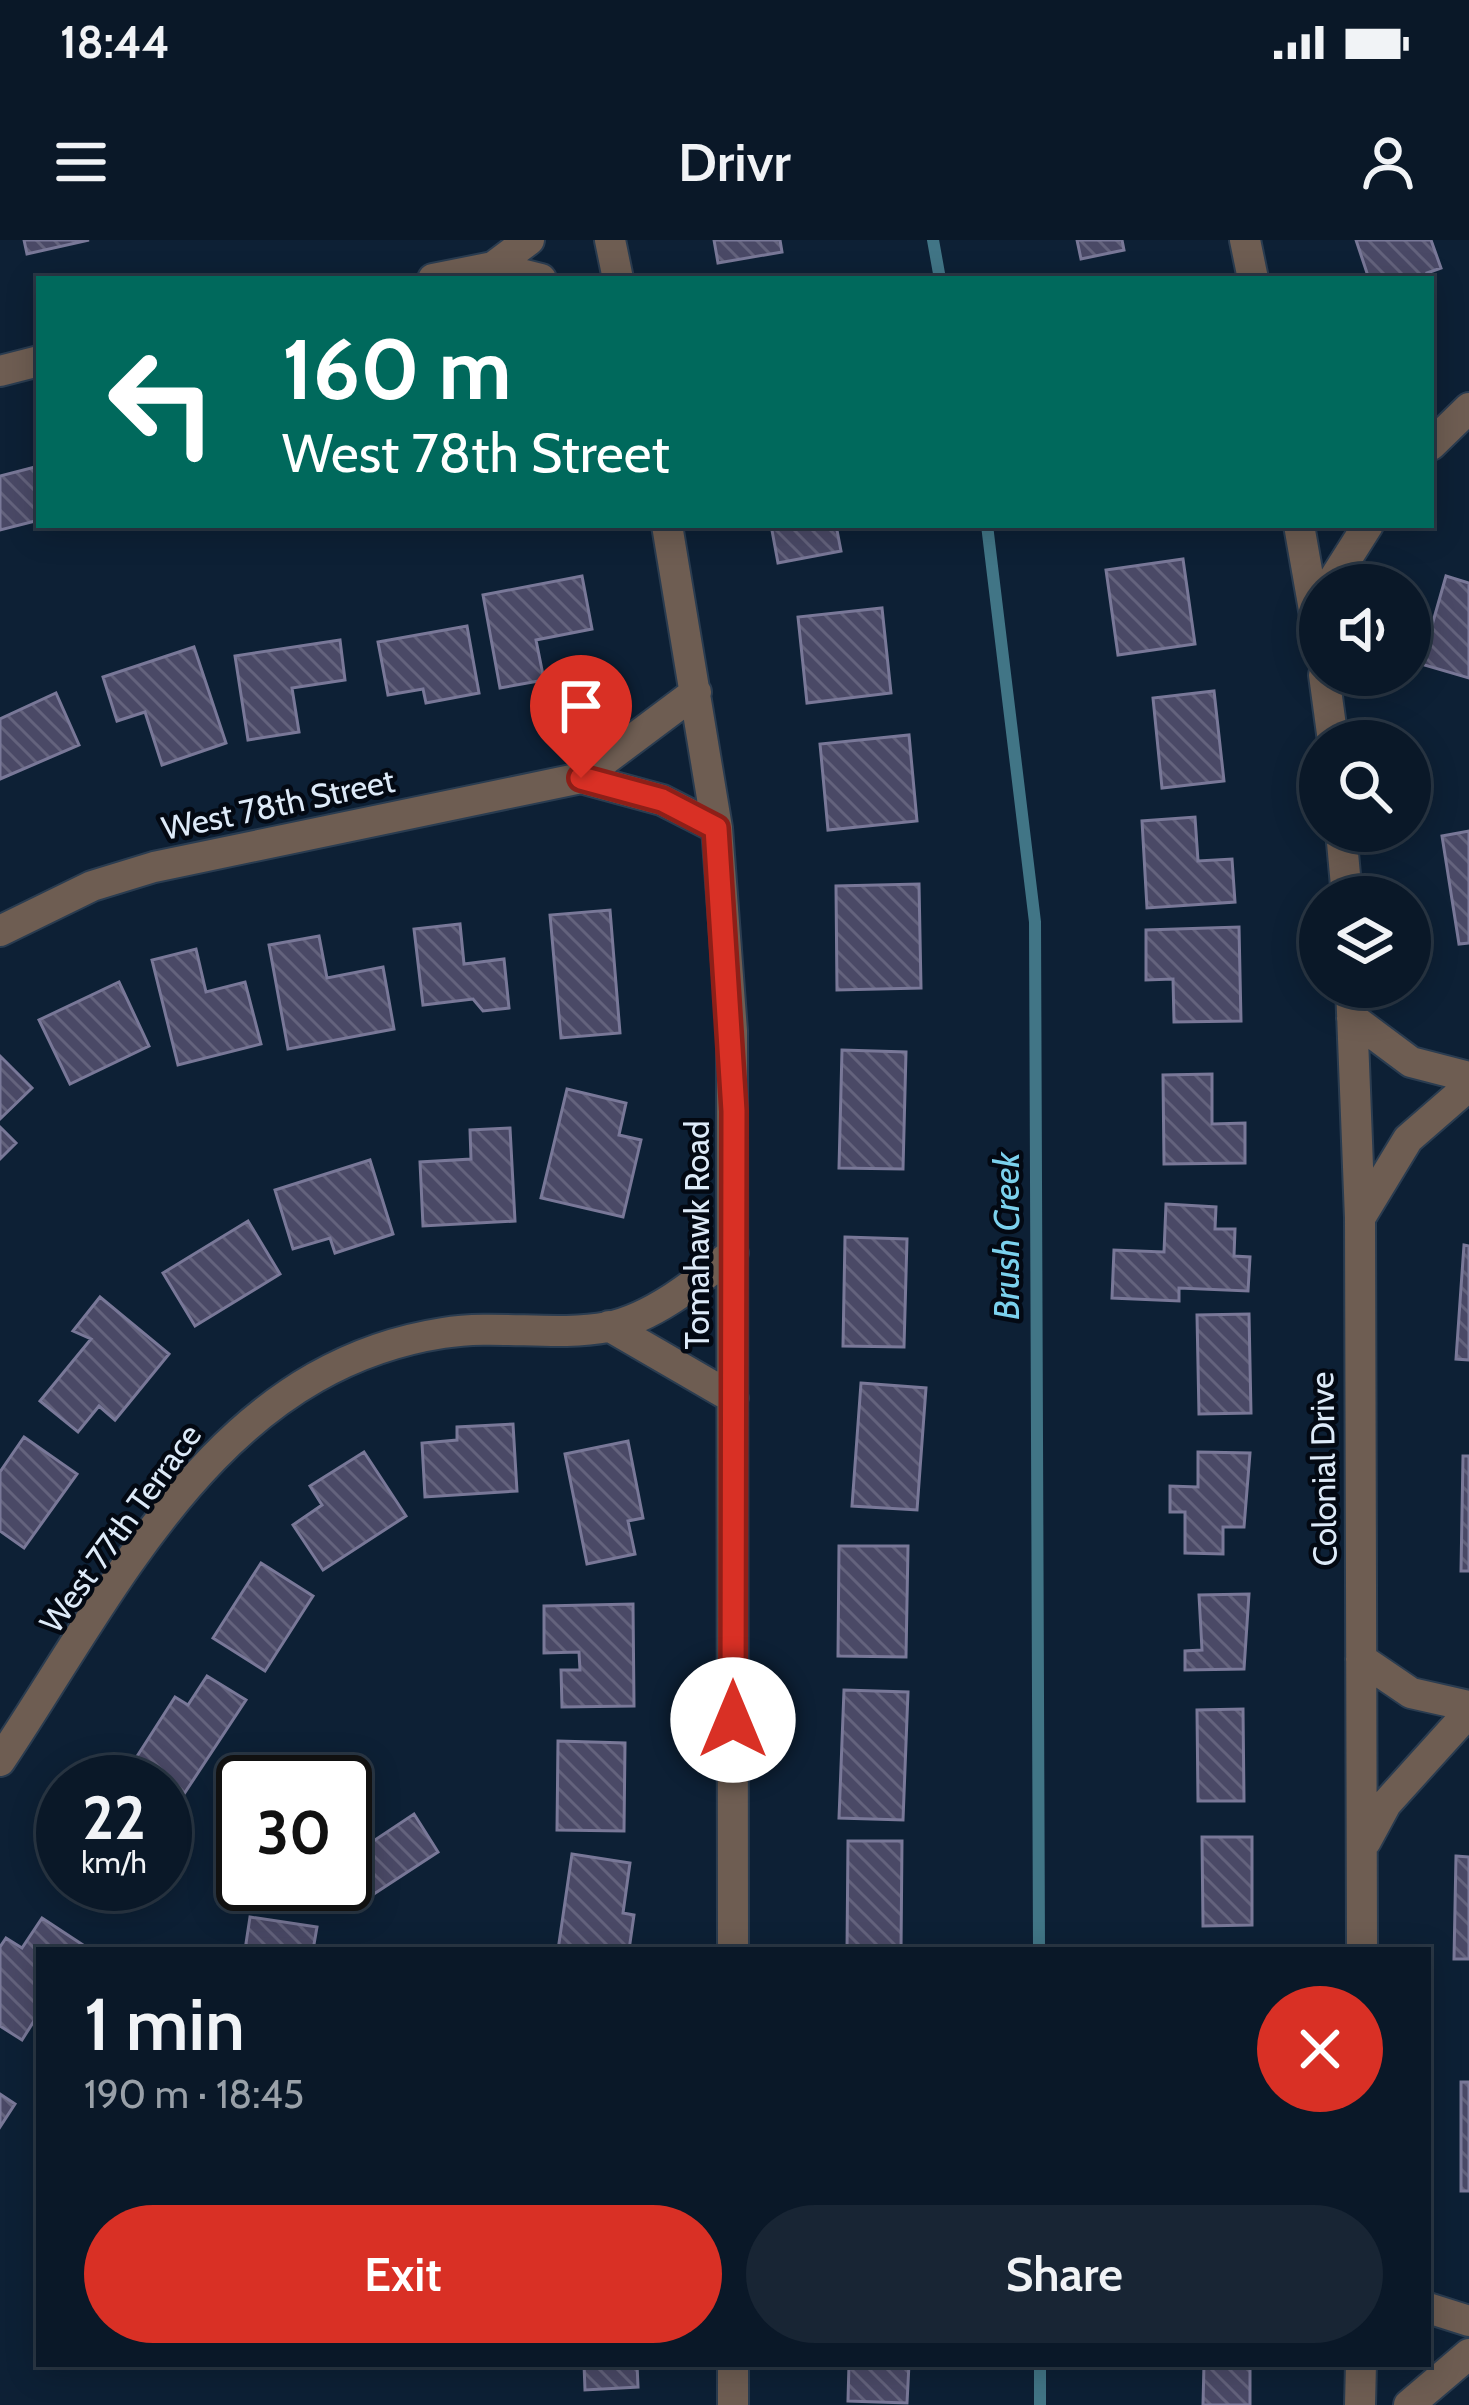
<!DOCTYPE html>
<meta charset="utf-8">
<style>
:root{--surface:#0a1828;--page:#182534;--text:#f1f3f6;--muted:#99a0a8;--line:#2a3745;--accent:#d93025}
body{margin:0;font-family:Cabin,sans-serif;background:var(--page);color:var(--text);height:100vh;display:flex;flex-direction:column;font-size:45px;white-space:nowrap}
*{box-sizing:border-box;margin:0}
p{font-size:39px;color:var(--muted)}
.icon{flex:none;width:66px;height:66px;fill:none;stroke:currentColor;stroke-width:2;stroke-linecap:round;stroke-linejoin:round}
.map{position:relative;flex:1;overflow:hidden}
.panel{position:absolute;left:36px;top:1707px;width:1395px;height:420px;display:flex;flex-direction:column;background:var(--surface);border-radius:0px;box-shadow:0 6px 30px #0003,0 0 0 3px var(--line)}
.panel>*{flex:none}
.hud{position:absolute;left:36px;top:36px;width:1398px;height:252px;border-radius:0px;box-shadow:0 6px 30px #0003,0 0 0 3px var(--line);background:#00695c;color:#fff;overflow:hidden}
.controls{position:absolute;left:1299px;top:324px;display:grid;gap:24px}
.controls a{display:grid;place-items:center;width:132px;height:132px;border-radius:50%;background:var(--surface);box-shadow:0 6px 30px #0003,0 0 0 3px var(--line);font-size:60px}
.speed{position:absolute;left:36px;top:1515px;display:flex;gap:24px;font-size:60px;font-weight:700;text-align:center}
.speed>*{display:grid;place-content:center;width:156px;height:156px;border-radius:50%;background:var(--surface);box-shadow:0 6px 30px #0003,0 0 0 3px var(--line);line-height:1}
.speed small{font-size:30px;font-weight:400}
.speed .limit{border:6px solid #111;border-radius:18px;background:#fff;color:#111}
.pin{position:absolute;display:grid;place-items:center;width:102px;height:102px;color:#fff;margin:-123px -51px;border-radius:50% 50% 50% 0;rotate:-45deg;box-shadow:0 0 12px #0007}
.pin .icon{rotate:45deg}
.me{position:absolute;width:132px;margin:-66px;rotate:0deg;stroke-linejoin:round;filter:drop-shadow(0 0 9px #0008)}
.turn{display:flex;align-items:center;gap:42px;height:252px;padding:0 48px;font-size:54px}
.turn .icon{width:156px;height:156px;stroke-width:2.5}
.turn b{display:block;font-size:84px;line-height:102px}
.round{display:grid;place-items:center;flex:none;width:126px;height:126px;border-radius:63px;background:var(--page)}
.summary{display:flex;align-items:center;justify-content:space-between;height:204px;padding:0 48px}
h1{font-size:72px;font-weight:600;line-height:90px}
.action{display:flex;gap:24px;margin-top:auto;padding:24px 48px}
.action a{flex:1;height:138px;border-radius:72px;background:var(--accent);color:#fff;font-size:48px;font-weight:600;line-height:138px;text-align:center}
.action a+a{background:var(--page);color:var(--text)}
.status{display:flex;justify-content:space-between;align-items:center;height:84px;padding:0 60px;background:var(--surface);direction:ltr}
.status svg{height:33px;fill:currentColor}
header{display:flex;justify-content:space-between;align-items:center;height:156px;padding:0 48px;background:var(--surface);font-size:54px;font-weight:600}
.map>svg:first-child{display:block}
</style>
<div class="status"><b>18:44</b><svg viewBox="0 0 49 12"><path d="M0 12V9h3v3zM5 12V6h3v6zM10 12V3h3v9zM15 12V0h3v12zM26 1h20v11H26zM47 4h2v5h-2z"/></svg></div>
<header><svg class="icon" aria-label="menu" viewBox="0 0 24 24"><path d="M4 6h16M4 12h16M4 18h16"/></svg>Drivr<svg class="icon" aria-label="person" viewBox="0 0 24 24"><circle cx="12" cy="8" r="4"/><path d="M4 21q1-7 8-7t8 7"/></svg></header>
<div class="map">
<svg width="1469" height="2165" viewBox="0 0 1469 2165">
<defs>
<pattern id="building-back-hatch" width="6" height="6" patternUnits="userSpaceOnUse" patternTransform="scale(3)"><rect width="6" height="6" fill="#4a4966"/><path d="M-1 5l2 2M0 0l6 6M5-1l2 2" fill="none" stroke="#64637d"/></pattern>
</defs>
<rect width="100%" height="100%" fill="#0d2035"/>
<g fill="none" stroke-linecap="round" stroke-linejoin="round">
<!-- stream -->
<path stroke="#417586" stroke-width="12" d="M 933,0 L 940,39
M 987,285 L 1035,682 L 1039,1710
M 1040,2124 L 1040,2165"/>
</g>
<!-- building -->
<path fill="url(#building-back-hatch)" stroke="#797898" stroke-width="3" d="M 24,0 L 89,0 L 27,14 Z
M 714,0 L 780,0 L 782,12 L 718,23 Z
M 1077,0 L 1122,0 L 1124,10 L 1081,19 Z
M 1356,0 L 1431,0 L 1441,28 L 1427,33 L 1429,39 L 1369,39 Z
M 39,226 L 39,280 L 0,290 L 0,236 Z
M 771,285 L 836,285 L 841,311 L 778,323 Z
M 1183,319 L 1195,404 L 1118,415 L 1106,330 Z
M 582,336 L 592,389 L 536,400 L 544,440 L 500,448 L 483,355 Z
M 1446,336 L 1469,343 L 1469,438 L 1421,424 Z
M 882,368 L 891,453 L 807,463 L 798,377 Z
M 467,386 L 479,453 L 426,463 L 423,449 L 388,455 L 378,402 Z
M 340,400 L 345,440 L 292,448 L 299,492 L 248,500 L 235,416 Z
M 194,407 L 226,503 L 162,525 L 145,472 L 117,481 L 103,437 Z
M 1214,451 L 1224,541 L 1162,548 L 1153,458 Z
M 56,453 L 79,505 L 0,539 L 0,479 Z
M 909,495 L 917,581 L 828,590 L 820,504 Z
M 1195,577 L 1198,621 L 1232,619 L 1235,662 L 1147,668 L 1142,581 Z
M 1469,591 L 1469,703 L 1459,704 L 1442,596 Z
M 919,644 L 921,748 L 837,750 L 836,646 Z
M 610,670 L 620,793 L 561,798 L 550,675 Z
M 460,684 L 464,724 L 504,719 L 509,768 L 483,771 L 473,759 L 423,765 L 414,689 Z
M 1239,687 L 1241,781 L 1174,782 L 1173,739 L 1146,740 L 1146,690 Z
M 319,696 L 327,738 L 383,727 L 394,789 L 288,809 L 269,705 Z
M 196,709 L 206,752 L 245,742 L 261,804 L 178,825 L 152,720 Z
M 119,742 L 149,806 L 70,844 L 39,780 Z
M 842,810 L 906,812 L 903,929 L 839,928 Z
M 0,816 L 32,848 L 0,879 Z
M 1212,834 L 1212,884 L 1245,883 L 1245,923 L 1164,924 L 1163,835 Z
M 567,849 L 626,863 L 619,895 L 641,900 L 623,977 L 541,958 Z
M 0,887 L 16,903 L 0,919 Z
M 510,888 L 515,981 L 423,986 L 420,922 L 471,919 L 470,890 Z
M 370,920 L 393,994 L 335,1013 L 330,998 L 293,1009 L 275,950 Z
M 1166,964 L 1216,967 L 1215,989 L 1235,989 L 1234,1016 L 1250,1017 L 1248,1051 L 1179,1048 L 1179,1061 L 1112,1058 L 1114,1010 L 1164,1012 Z
M 248,981 L 280,1034 L 195,1086 L 163,1033 Z
M 845,997 L 907,999 L 904,1107 L 843,1106 Z
M 1464,1005 L 1469,1006 L 1469,1120 L 1456,1119 Z
M 100,1057 L 169,1114 L 115,1180 L 99,1166 L 78,1192 L 40,1161 L 91,1099 L 73,1091 Z
M 1249,1074 L 1251,1173 L 1199,1174 L 1197,1075 Z
M 861,1143 L 926,1148 L 917,1270 L 852,1266 Z
M 513,1184 L 517,1251 L 425,1257 L 422,1203 L 457,1200 L 457,1187 Z
M 24,1197 L 77,1234 L 24,1308 L 0,1291 L 0,1232 Z
M 628,1201 L 643,1278 L 628,1281 L 635,1314 L 587,1324 L 565,1214 Z
M 364,1212 L 406,1276 L 323,1330 L 293,1285 L 322,1265 L 310,1246 Z
M 1198,1212 L 1250,1213 L 1244,1287 L 1223,1287 L 1223,1314 L 1185,1313 L 1185,1272 L 1170,1272 L 1170,1246 L 1198,1247 Z
M 1463,1216 L 1469,1216 L 1469,1331 L 1461,1331 Z
M 839,1306 L 908,1306 L 906,1417 L 838,1416 Z
M 261,1323 L 313,1356 L 265,1431 L 213,1398 Z
M 1249,1354 L 1244,1429 L 1185,1430 L 1185,1411 L 1202,1410 L 1199,1355 Z
M 633,1364 L 634,1466 L 562,1467 L 561,1430 L 580,1430 L 579,1412 L 544,1413 L 544,1366 Z
M 207,1436 L 246,1460 L 184,1554 L 134,1521 L 175,1457 L 188,1465 Z
M 844,1450 L 908,1452 L 903,1580 L 839,1578 Z
M 1243,1469 L 1244,1561 L 1198,1561 L 1197,1470 Z
M 558,1501 L 625,1503 L 624,1591 L 557,1590 Z
M 414,1574 L 438,1612 L 351,1669 L 335,1644 L 345,1644 L 345,1584 L 351,1581 L 366,1606 Z
M 1202,1597 L 1252,1597 L 1252,1685 L 1203,1686 Z
M 848,1601 L 902,1601 L 901,1710 L 847,1710 Z
M 572,1614 L 630,1623 L 623,1673 L 634,1675 L 629,1710 L 558,1710 Z
M 1456,1616 L 1469,1617 L 1469,1719 L 1454,1719 Z
M 64,1644 L 118,1644 L 101,1669 Z
M 250,1677 L 317,1687 L 313,1710 L 245,1710 Z
M 42,1678 L 83,1705 L 80,1710 L 39,1710 L 39,1773 L 22,1800 L 0,1786 L 0,1707 L 6,1698 L 22,1708 Z
M 1461,1842 L 1469,1842 L 1469,1951 L 1461,1951 Z
M 0,1854 L 15,1864 L 0,1887 Z
M 584,2124 L 637,2124 L 638,2147 L 585,2150 Z
M 849,2124 L 909,2124 L 907,2163 L 848,2161 Z
M 1204,2124 L 1250,2124 L 1250,2165 L 1203,2165 Z"/>
<g fill="none" stroke-linecap="round" stroke-linejoin="round">
<defs>
<path id="minor" d="M 610,0 L 618,39
M 1245,0 L 1253,39
M 493,27 L 541,39
M 433,39 L 493,27 L 529,0
M 0,131 L 39,121
M 1431,205 L 1469,168
M 667,285 L 717,588 L 732,791 L 733,1710
M 1299,285 L 1320,404
M 1330,345 L 1368,285
M 1324,435 L 1333,501
M 581,538 L 662,560 L 717,588
M 1341,591 L 1347,657
M 0,691 L 92,646 L 154,627 L 581,538 L 696,452
M 1351,747 L 1360,978 L 1362,1710
M 1352,778 L 1411,822 L 1469,837
M 1360,978 L 1408,899 L 1469,846
M 609,1086 L 733,1158
M 1361,1419 L 1411,1453 L 1469,1466
M 0,1521 C 116,1348 216,1128 443,1093 C 497,1084 555,1097 608,1087 C 653,1078 698,1041 733,1013
M 1366,1601 L 1386,1564 L 1469,1472
M 1428,2068 L 1469,2081
M 733,2124 L 733,2165
M 1360,2165 L 1361,2124
M 1409,2165 L 1469,2114"/>
</defs>
<!-- minor casing -->
<use href="#minor" stroke="#2a3c50" stroke-width="34"/>
<!-- minor -->
<use href="#minor" stroke="#6e5d52" stroke-width="30"/>
</g>
<g fill="none" stroke-linecap="round" stroke-linejoin="round">
<defs>
<path id="route" d="M 581,538 L 662,560 L 716,588 L 734,871 L 733,1480"/>
</defs>
<!-- route casing -->
<use href="#route" stroke="#8d1f18" stroke-width="30"/>
<!-- route -->
<use href="#route" stroke="#d93025" stroke-width="21"/>
</g>
<g text-anchor="middle" stroke-width="9" stroke-linejoin="round" paint-order="stroke">
<!-- street labels -->
<g font-size="33" fill="#ddeaf8" stroke="#030913">
<text transform="translate(278 564) rotate(-12)" y="12">West 78th Street</text>
<text transform="translate(697 995) rotate(-90)" y="12">Tomahawk Road</text>
<text transform="translate(1323 1229) rotate(-91)" y="12">Colonial Drive</text>
<text transform="translate(120 1288) rotate(-54)" y="12">West 77th Terrace</text>
</g>
<!-- water labels -->
<g font-size="36" font-style="italic" fill="#7bd1ed" stroke="#030913">
<text transform="translate(1006 996) rotate(-90)" y="13">Brush Creek</text>
</g>
</g>
</svg>
<div class="controls">
<a><svg class="icon" aria-label="sound" viewBox="0 0 24 24"><path d="M4 9h4l5-4v14l-5-4H4zM17 9q2 3 0 6"/></svg></a>
<a><svg class="icon" aria-label="search" viewBox="0 0 24 24"><circle cx="10" cy="10" r="6"/><path d="M15 15l6 6"/></svg></a>
<a><svg class="icon" aria-label="layers" viewBox="0 0 24 24"><path d="M12 4l9 5-9 5-9-5zM3 14l9 5 9-5"/></svg></a>
</div>
<div class="speed"><div>22<small>km/h</small></div><div class="limit">30</div></div>
<div class="pin" style="left:581px;top:538px;background:#d93025"><svg class="icon" aria-label="arrive" viewBox="0 0 24 24"><path d="M6 21V4h12l-3 4 3 4H6"/></svg></div>
<svg class="me" style="left:733px;top:1480px" viewBox="-20 -20 40 40"><circle r="19" fill="#fff"/><path d="M0-13L10 11 0 6-10 11z" fill="#d93025"/></svg>
<div class="hud">
<div class="turn"><svg class="icon" aria-label="left" viewBox="0 0 24 24"><path d="M17 20v-9H6M10 6l-5 5 5 5"/></svg><div><b>160 m</b>West 78th Street</div></div>
</div>
<section class="panel">
<div class="summary"><div><h1>1 min</h1><p>190 m · 18:45</p></div><a class="round" style="background:#d93025;color:#fff"><svg class="icon" aria-label="close" viewBox="0 0 24 24"><path d="M6 6l12 12M18 6L6 18"/></svg></a></div>
<div class="action"><a>Exit</a><a>Share</a></div>
</section>
</div>
